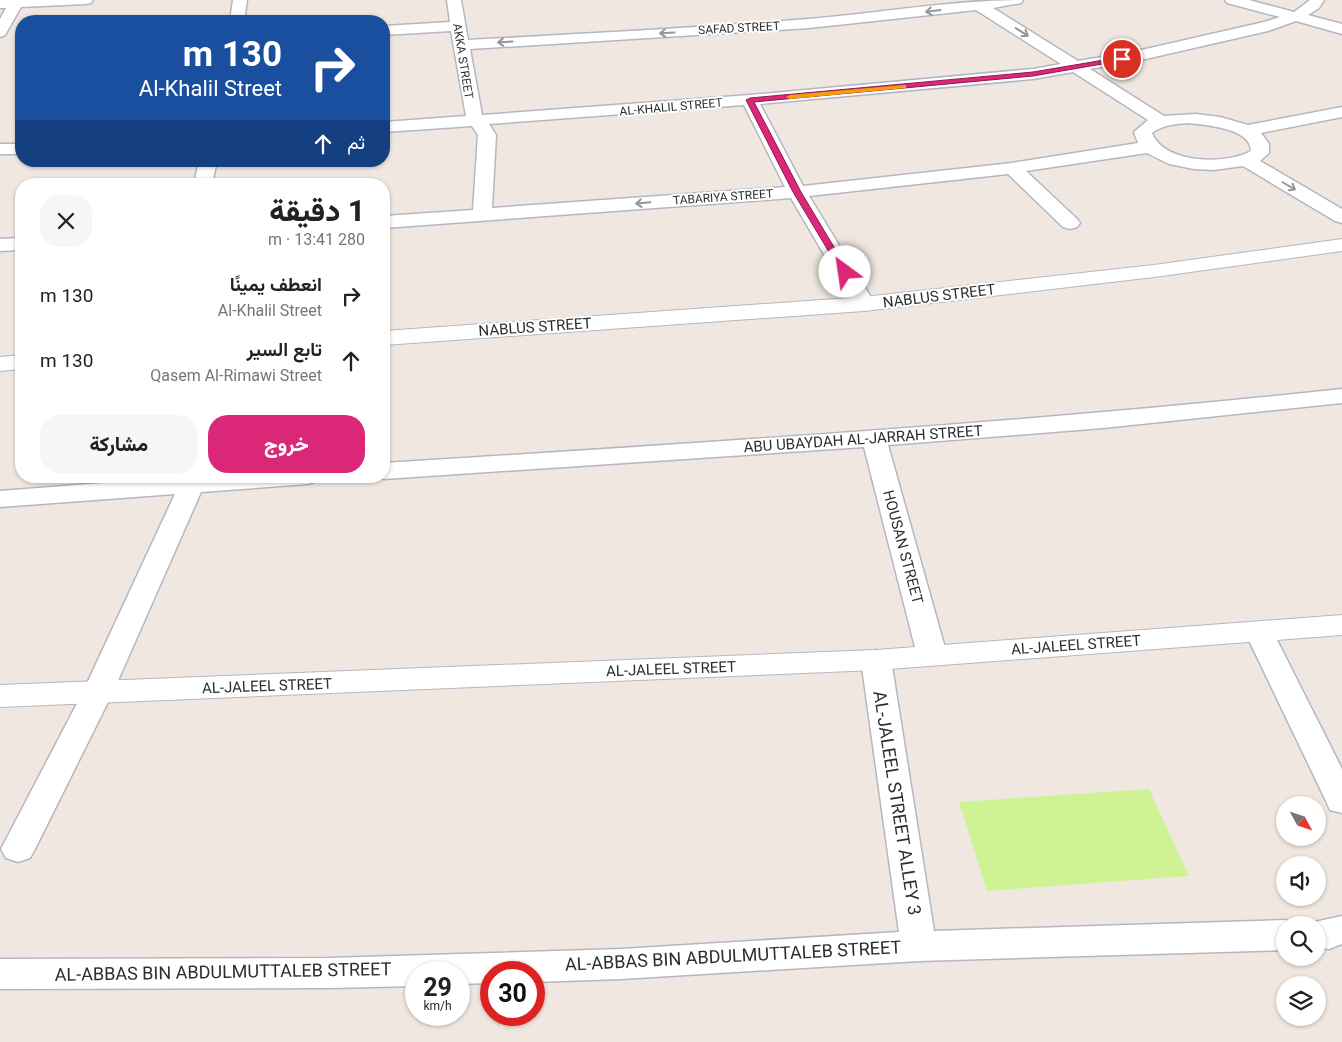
<!DOCTYPE html>
<html lang="ar">
<meta charset="utf-8">
<style>
:root{--surface:#fff;--page:#f6f6f6;--text:#222;--muted:#767676;--accent:#db2777}
body{margin:0;font-family:Roboto,Vazirmatn,sans-serif;background:var(--page);color:var(--text);direction:rtl;height:100vh;display:flex;flex-direction:column;font-size:19px;white-space:nowrap}
*{box-sizing:border-box;margin:0}
p{font-size:16px;color:var(--muted)}
.icon{flex:none;width:28px;height:28px;fill:none;stroke:currentColor;stroke-width:2;stroke-linecap:round;stroke-linejoin:round}
.map{position:relative;flex:1;overflow:hidden;direction:ltr}
.panel{position:absolute;left:15px;top:178px;width:375px;height:305px;display:flex;flex-direction:column;background:var(--surface);border-radius:20px;box-shadow:0 1px 4px #0004;direction:rtl}
.panel>*{flex:none}
.hud{position:absolute;left:15px;top:15px;width:375px;height:152px;border-radius:20px;box-shadow:0 1px 4px #0004;direction:rtl;background:#1a4fa0;color:#fff;overflow:hidden}
.needle{width:32px;rotate:130deg}
.fabs{position:absolute;left:1276px;top:796px;display:grid;gap:10px}
.fabs a{display:grid;place-items:center;width:50px;height:50px;border-radius:50%;background:var(--surface);box-shadow:0 1px 4px #0004;font-size:25px}
.speed{position:absolute;left:405px;top:961px;display:flex;gap:10px;font-size:25px;font-weight:700;text-align:center}
.speed>*{display:grid;place-content:center;width:65px;height:65px;border-radius:50%;background:var(--surface);box-shadow:0 1px 4px #0004;line-height:1}
.speed small{font-size:12px;font-weight:400}
.speed .limit{border:8px solid #d22;background:#fff;color:#111}
.pin{position:absolute;display:grid;place-items:center;width:42px;height:42px;color:#fff;margin:-21px;border:2px solid #fff;border-radius:50%;box-shadow:0 1px 5px #0007}
.me{position:absolute;width:55px;margin:-28px;rotate:329deg;stroke-linejoin:round;filter:drop-shadow(0 0 4px #0008)}
.turn{display:flex;align-items:center;gap:18px;height:105px;padding:0 25px;font-size:22px}
.turn .icon{width:65px;height:65px;stroke-width:2.5}
.turn b{display:block;font-size:35px;line-height:42px}
.then{display:flex;align-items:center;height:48px;padding:0 25px;background:#0003;gap:10px;font-size:19px}
.round{display:grid;place-items:center;flex:none;width:52px;height:52px;border-radius:20px;background:var(--page)}
.head{display:flex;align-items:center;justify-content:space-between;height:85px;padding:0 25px}
h1{font-size:30px;font-weight:800;line-height:38px}
.action{display:flex;gap:10px;margin-top:auto;padding:10px 25px}
.action a{flex:1;height:58px;border-radius:20px;background:var(--accent);color:#fff;font-size:20px;font-weight:800;line-height:58px;text-align:center}
.action a+a{background:var(--page);color:var(--text)}
ul{padding:0;list-style:none}
li{display:flex;align-items:center;gap:15px;height:65px;padding:0 25px}
li div{flex:1}
li b{display:block;font-size:19px}
li em{font-style:normal}
.map>svg:first-child{display:block}
</style>
<div class="map">
<svg width="1342" height="1042" viewBox="0 0 1342 1042">
<rect width="100%" height="100%" fill="#f0e8e0"/>
<!-- pitch -->
<path fill="#cff294" d="M 1149,789 L 1189,876 L 987,891 L 959,802 Z"/>
<g fill="none" stroke-linecap="round" stroke-linejoin="round">
<defs>
<path id="street" d="M 0,0 L 93,0 L 91,3 L 86,4 L 21,7 L 5,35 L 0,37 L 0,19 L 6,8 L 0,8 Z
M 233,0 L 247,0 L 244,21 L 230,21 Z
M 447,0 L 461,0 L 468,40 C 582,34 695,28 808,19 C 880,13 952,0 1023,0 L 1021,3 L 993,8 L 1078,61 L 1137,51 L 1264,22 L 1280,17 L 1227,3 L 1225,0 L 1249,0 L 1294,12 L 1310,0 L 1324,0 L 1319,8 L 1308,15 L 1342,24 L 1342,34 L 1296,21 L 1268,31 L 1137,61 L 1090,69 L 1164,116 L 1196,114 L 1220,117 L 1248,125 L 1342,107 L 1342,117 L 1261,133 L 1269,144 L 1269,153 L 1260,161 L 1342,209 L 1342,223 L 1335,221 L 1243,166 L 1214,170 L 1194,169 L 1169,164 L 1147,153 L 1026,171 L 1077,219 L 1080,223 L 1077,227 L 1070,229 L 1063,227 L 1008,174 L 809,196 L 875,304 L 872,309 L 864,310 L 856,309 L 853,304 L 791,198 L 384,228 L 384,216 L 473,210 L 478,135 L 472,126 L 384,132 L 384,122 L 466,116 L 451,31 L 384,35 L 384,26 L 450,22 ZM 976,10 L 1061,64 L 1033,69 L 750,95 L 482,115 L 470,49 L 809,28 ZM 1073,72 L 1148,120 L 1134,132 L 1138,143 L 1012,163 L 803,186 L 760,104 L 1033,79 ZM 744,105 L 785,187 L 492,208 L 496,135 L 489,124 ZM 1188,123 C 1206,125 1251,128 1251,151 C 1226,165 1164,164 1152,133 C 1163,125 1175,124 1188,123 Z
M 0,144 L 21,144 L 21,154 L 0,154 Z
M 199,161 L 217,161 L 212,184 L 194,184 Z
M 21,238 L 21,250 L 0,251 L 0,239 Z
M 1342,389 L 1342,403 L 1103,428 L 888,445 L 947,655 L 942,662 L 932,665 L 922,662 L 917,655 L 864,447 L 384,479 L 375,476 L 384,476 L 384,463 C 704,443 1023,423 1342,389 Z
M 192,476 L 320,476 L 317,481 L 308,484 L 201,492 L 113,692 L 35,849 L 30,858 L 18,862 L 6,858 L 1,849 L 83,692 L 175,494 L 0,507 L 0,491 Z
M 1259,623 L 1269,625 L 1273,632 L 1342,769 L 1342,813 L 1330,810 L 1326,801 L 1245,632 L 1249,625 Z
M 876,650 L 886,653 L 891,660 L 934,931 L 1285,920 L 1298,925 L 1285,925 L 1285,950 L 919,961 L 621,979 L 534,982 L 534,972 L 491,972 L 491,983 L 459,984 L 459,972 L 416,972 L 416,986 L 329,988 L 0,989 L 0,959 L 329,958 L 621,949 L 899,932 L 861,660 L 866,653 Z
M 1342,916 L 1342,944 L 1329,949 L 1318,948 L 1318,925 L 1305,924 Z"/>
<path id="secondary" d="M 1342,239 L 1342,251 L 1154,277 L 864,311 L 384,345 L 384,331 L 864,297 L 1154,265 Z
M 21,355 L 21,369 L 0,371 L 0,357 Z
M 1342,615 L 1342,635 L 876,670 L 0,707 L 0,685 L 876,650 Z"/>
</defs>
<!-- street casing -->
<use href="#street" stroke="#b4b7c2" stroke-width="3"/>
<!-- secondary casing -->
<use href="#secondary" stroke="#b4b7c2" stroke-width="2"/>
<!-- street -->
<use href="#street" fill="#fff" fill-rule="evenodd"/>
<!-- secondary -->
<use href="#secondary" fill="#fff" fill-rule="evenodd"/>
</g>
<!-- one-way arrows -->
<defs><path id="oneway-shaft" d="M-6 0H5M1.5-3L5.5 0L1.5 3" fill="none" stroke-width="1.6" stroke-linecap="round" stroke-linejoin="round" transform="scale(1.25)"/></defs>
<g stroke="#969696">
<use href="#oneway-shaft" transform="translate(933 11) rotate(173)"/>
<use href="#oneway-shaft" transform="translate(1022 32) rotate(32)"/>
<use href="#oneway-shaft" transform="translate(667 33) rotate(177)"/>
<use href="#oneway-shaft" transform="translate(505 42) rotate(177)"/>
<use href="#oneway-shaft" transform="translate(1289 186) rotate(30)"/>
<use href="#oneway-shaft" transform="translate(643 203) rotate(175)"/>
</g>
<!-- route -->
<path fill="#db2777" stroke="#8e194d" d="M 1122,57 L 1125,57 L 1125,60 L 1033,76 L 754,102 L 801,192 L 849,272 L 845,275 L 841,272 L 793,192 L 746,100 L 750,98 L 1033,72 Z"/>
<!-- slow -->
<path fill="#f59e0b" d="M 904,85 L 906,85 L 906,88 L 790,99 L 786,97 L 790,95 Z"/>
<g text-anchor="middle" stroke-width="4" stroke-linejoin="round" paint-order="stroke">
<!-- far-street labels -->
<g font-size="12" fill="#2e2e2e" stroke="#fff">
<text transform="translate(739 28) rotate(-3)" y="4">SAFAD STREET</text>
<text transform="translate(463 61) rotate(81)" y="4">AKKA STREET</text>
<text transform="translate(671 107) rotate(-5)" y="4">AL-KHALIL STREET</text>
<text transform="translate(723 197) rotate(-4)" y="4">TABARIYA STREET</text>
</g>
<!-- street labels -->
<g font-size="15" fill="#2e2e2e" stroke="#fff">
<text transform="translate(939 296) rotate(-7)" y="5">NABLUS STREET</text>
<text transform="translate(535 327) rotate(-4)" y="5">NABLUS STREET</text>
<text transform="translate(863 439) rotate(-4)" y="5">ABU UBAYDAH AL-JARRAH STREET</text>
<text transform="translate(903 547) rotate(75)" y="5">HOUSAN STREET</text>
<text transform="translate(1076 645) rotate(-4)" y="5">AL-JALEEL STREET</text>
<text transform="translate(671 669) rotate(-2)" y="5">AL-JALEEL STREET</text>
<text transform="translate(267 686) rotate(-2)" y="5">AL-JALEEL STREET</text>
</g>
<!-- near-street labels -->
<g font-size="18" fill="#2e2e2e" stroke="#fff">
<text transform="translate(897 803) rotate(81)" y="6">AL-JALEEL STREET ALLEY 3</text>
<text transform="translate(733 956) rotate(-3)" y="6">AL-ABBAS BIN ABDULMUTTALEB STREET</text>
<text transform="translate(223 972) rotate(-1)" y="6">AL-ABBAS BIN ABDULMUTTALEB STREET</text>
</g>
</g>
</svg>
<div class="fabs">
<a><svg class="needle" viewBox="-14 -14 28 28"><path d="M0-13l5 13h-10z" fill="#e53935"/><path d="M0 13l5-13h-10z" fill="#767676"/></svg></a>
<a><svg class="icon" aria-label="sound" viewBox="0 0 24 24"><path d="M4 9h4l5-4v14l-5-4H4zM17 9q2 3 0 6"/></svg></a>
<a><svg class="icon" aria-label="search" viewBox="0 0 24 24"><circle cx="10" cy="10" r="6"/><path d="M15 15l6 6"/></svg></a>
<a><svg class="icon" aria-label="layers" viewBox="0 0 24 24"><path d="M12 4l9 5-9 5-9-5zM3 14l9 5 9-5"/></svg></a>
</div>
<div class="speed"><div>29<small>km/h</small></div><div class="limit">30</div></div>
<div class="pin" style="left:1122px;top:59px;background:#d93025"><svg class="icon" aria-label="arrive" viewBox="0 0 24 24"><path d="M6 21V4h12l-3 4 3 4H6"/></svg></div>
<svg class="me" style="left:845px;top:272px" viewBox="-20 -20 40 40"><circle r="19" fill="#fff"/><path d="M0-13L10 11 0 6-10 11z" fill="#db2777"/></svg>
<div class="hud">
<div class="turn"><svg class="icon" aria-label="right" viewBox="0 0 24 24"><path d="M7 20v-9h11M14 6l5 5-5 5"/></svg><div><b>130 m</b>Al-Khalil Street</div></div>
<div class="then">ثم<svg class="icon" aria-label="ahead" viewBox="0 0 24 24"><path d="M12 20V5M6 11l6-6 6 6"/></svg></div>
</div>
<section class="panel">
<div class="head"><div><h1>1 دقيقة</h1><p>280 m · 13:41</p></div><a class="round"><svg class="icon" aria-label="close" viewBox="0 0 24 24"><path d="M6 6l12 12M18 6L6 18"/></svg></a></div>
<ul>
<li><svg class="icon" aria-label="right" viewBox="0 0 24 24"><path d="M7 20v-9h11M14 6l5 5-5 5"/></svg><div><b>انعطف يمينًا</b><p>Al-Khalil Street</p></div><em>130 m</em></li>
<li><svg class="icon" aria-label="ahead" viewBox="0 0 24 24"><path d="M12 20V5M6 11l6-6 6 6"/></svg><div><b>تابع السير</b><p>Qasem Al-Rimawi Street</p></div><em>130 m</em></li>
</ul>
<div class="action"><a>خروج</a><a>مشاركة</a></div>
</section>
</div>
